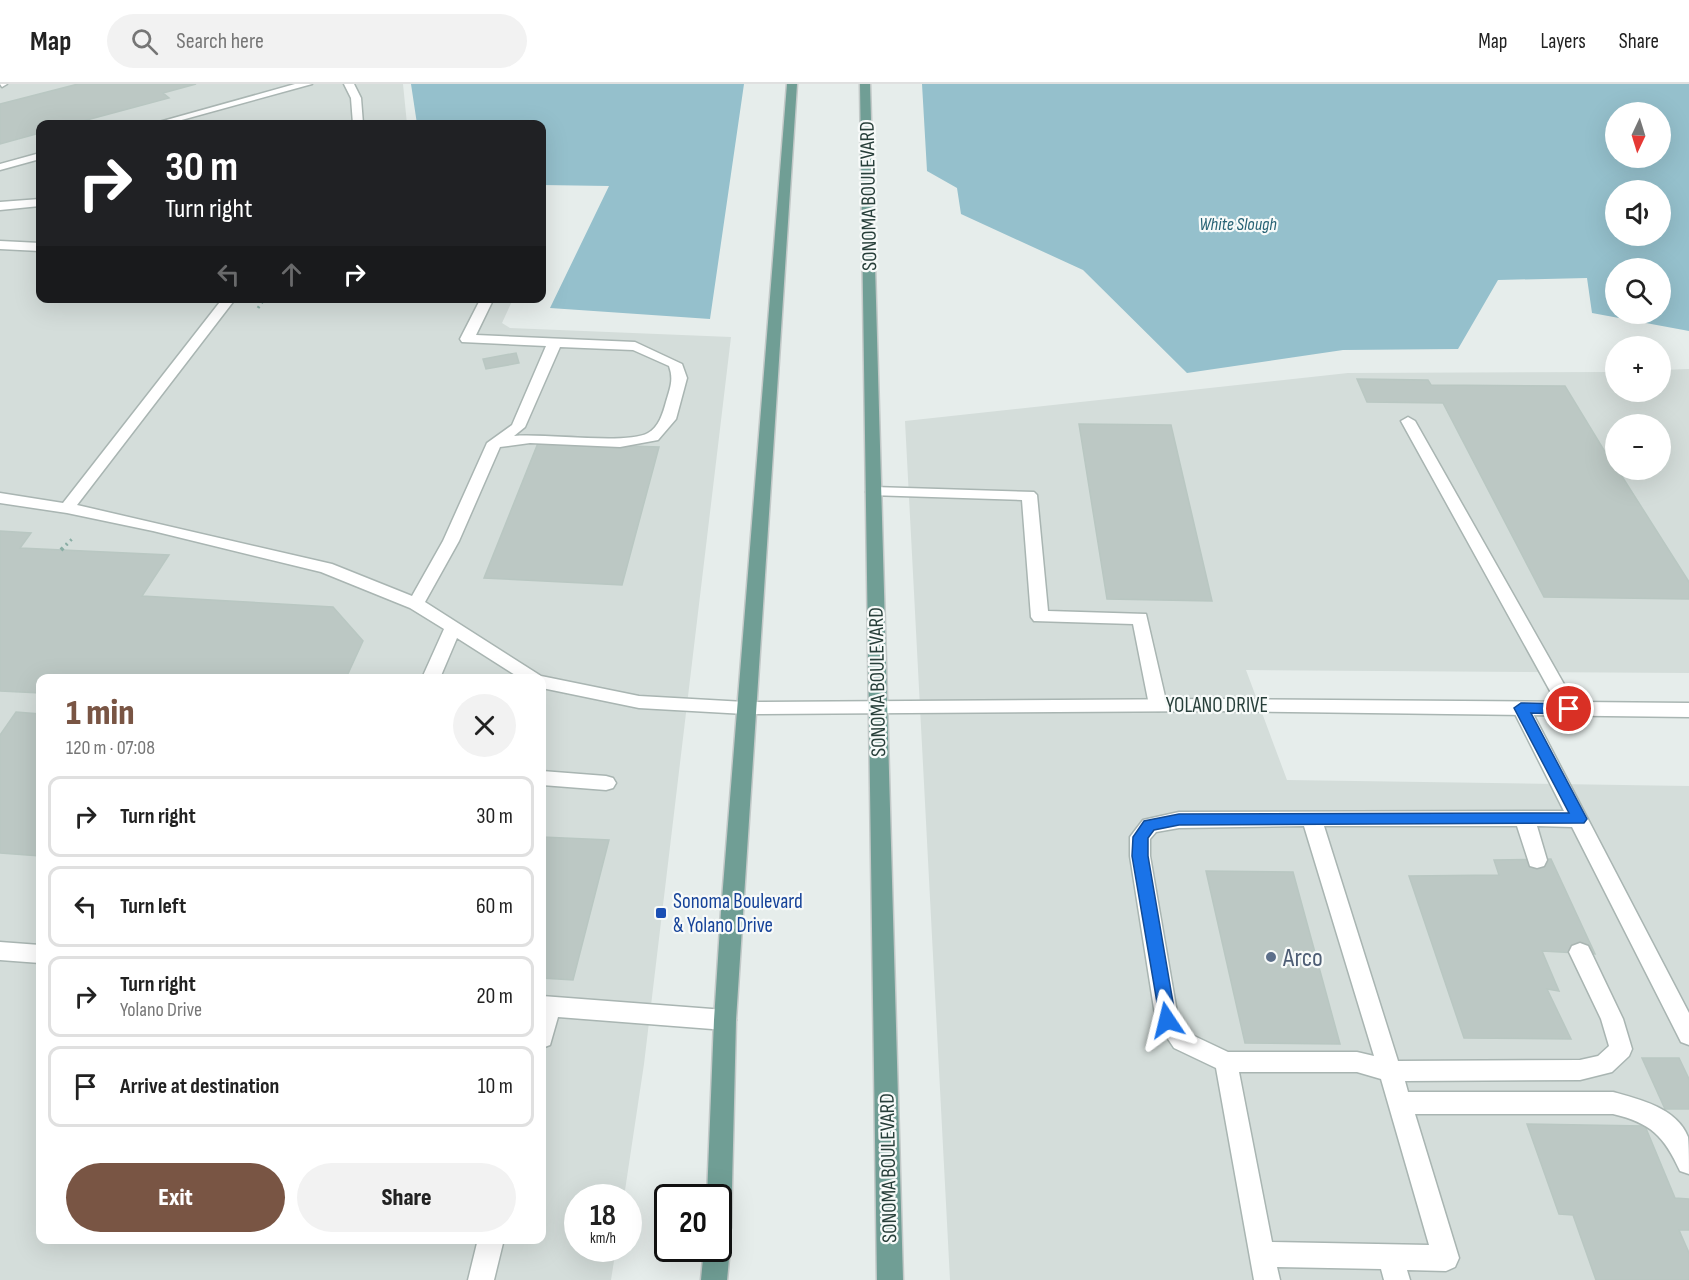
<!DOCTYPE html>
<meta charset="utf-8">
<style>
:root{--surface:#fff;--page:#f2f2f2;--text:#222;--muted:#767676;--line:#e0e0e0;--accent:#795544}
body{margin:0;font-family:"Sofia Sans Condensed",sans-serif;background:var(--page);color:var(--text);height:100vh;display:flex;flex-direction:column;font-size:22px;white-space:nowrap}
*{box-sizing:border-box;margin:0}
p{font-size:20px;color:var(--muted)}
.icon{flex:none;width:33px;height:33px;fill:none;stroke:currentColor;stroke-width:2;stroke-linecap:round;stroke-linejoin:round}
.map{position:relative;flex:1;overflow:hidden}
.side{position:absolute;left:36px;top:590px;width:510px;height:570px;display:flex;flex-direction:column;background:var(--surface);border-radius:12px;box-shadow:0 6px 24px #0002}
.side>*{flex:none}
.top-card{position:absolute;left:36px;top:36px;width:510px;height:183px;border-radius:12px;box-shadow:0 6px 24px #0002;background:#202124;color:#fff;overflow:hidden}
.needle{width:39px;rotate:184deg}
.fabs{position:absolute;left:1605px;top:18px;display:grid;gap:12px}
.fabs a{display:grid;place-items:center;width:66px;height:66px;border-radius:50%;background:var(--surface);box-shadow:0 6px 24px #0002;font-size:30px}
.speed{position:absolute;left:564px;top:1100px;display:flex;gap:12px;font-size:30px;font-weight:700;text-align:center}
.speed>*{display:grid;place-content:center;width:78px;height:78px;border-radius:50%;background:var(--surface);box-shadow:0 6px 24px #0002;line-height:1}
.speed small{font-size:15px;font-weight:400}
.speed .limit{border:3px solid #111;border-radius:9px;background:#fff;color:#111}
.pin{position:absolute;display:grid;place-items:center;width:51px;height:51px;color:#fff;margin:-26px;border:3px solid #fff;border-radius:50%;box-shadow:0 2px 6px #0007}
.me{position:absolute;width:66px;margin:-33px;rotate:350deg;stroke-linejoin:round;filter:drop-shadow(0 0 4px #0008)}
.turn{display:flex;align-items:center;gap:21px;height:126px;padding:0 30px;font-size:27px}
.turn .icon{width:78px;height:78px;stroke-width:2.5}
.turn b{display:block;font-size:42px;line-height:51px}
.lanes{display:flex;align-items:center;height:57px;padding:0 30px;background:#0003;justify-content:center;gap:30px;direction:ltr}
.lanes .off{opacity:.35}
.round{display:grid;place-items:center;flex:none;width:63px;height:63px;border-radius:32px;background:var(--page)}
.head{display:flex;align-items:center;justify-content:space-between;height:102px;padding:0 30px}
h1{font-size:36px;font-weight:800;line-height:45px;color:var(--accent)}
.primary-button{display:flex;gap:12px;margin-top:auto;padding:12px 30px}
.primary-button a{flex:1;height:69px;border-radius:36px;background:var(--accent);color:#fff;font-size:24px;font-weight:800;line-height:69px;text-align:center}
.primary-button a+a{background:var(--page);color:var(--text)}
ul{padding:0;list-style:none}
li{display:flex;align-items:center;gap:18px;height:81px;margin:0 12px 9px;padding:0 18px;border:3px solid var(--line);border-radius:12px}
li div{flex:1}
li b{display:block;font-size:22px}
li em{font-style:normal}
header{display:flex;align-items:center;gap:36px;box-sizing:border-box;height:84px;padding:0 30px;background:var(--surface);border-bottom:2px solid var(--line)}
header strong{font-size:28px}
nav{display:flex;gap:33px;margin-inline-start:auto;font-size:21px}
.search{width:420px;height:54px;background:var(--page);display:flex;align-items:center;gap:15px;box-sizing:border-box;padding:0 21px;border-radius:33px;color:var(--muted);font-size:22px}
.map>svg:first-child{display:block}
</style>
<header>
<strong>Map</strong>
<div class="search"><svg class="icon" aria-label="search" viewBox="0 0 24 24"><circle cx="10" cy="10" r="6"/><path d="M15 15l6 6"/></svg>Search here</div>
<nav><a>Map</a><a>Layers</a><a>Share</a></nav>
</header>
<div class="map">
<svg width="1689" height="1196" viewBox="0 0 1689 1196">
<rect width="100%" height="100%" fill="#e6edeb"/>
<!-- built -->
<path fill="#d4ddda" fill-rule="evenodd" d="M 0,0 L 403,0 L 407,40 L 40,40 L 40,214 L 513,215 L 502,239 L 510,244 L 731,253 L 644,980 L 624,1113 L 578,1113 L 578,1164 L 616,1164 L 611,1196 L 0,1196 ZM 40,594 L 542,594 L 542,1155 L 40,1155 Z
M 1689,285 L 1689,589 L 1246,586 L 1287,696 L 1689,702 L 1689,1196 L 950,1196 L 905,337 L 1348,289 L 1615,288 L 1616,308 L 1660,308 L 1661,286 ZM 1616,340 L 1660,340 L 1660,386 L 1616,386 Z"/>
<!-- water -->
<path fill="#95c0cc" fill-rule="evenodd" d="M 411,0 L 744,0 L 710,235 L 550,224 L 609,102 L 542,101 L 542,40 L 417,40 Z
M 922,0 L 1689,0 L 1689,247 L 1592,229 L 1587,194 L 1498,196 L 1458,265 L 1343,266 L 1187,289 L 1083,186 L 961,130 L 957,104 L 927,87 ZM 1616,28 L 1660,28 L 1660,74 L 1616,74 ZM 1616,106 L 1660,106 L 1660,152 L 1616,152 ZM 1616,184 L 1660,184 L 1660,230 L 1616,230 Z"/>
<!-- building -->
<path fill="#bcc8c4" stroke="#b9c7c2" stroke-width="1.5" d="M 78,0 L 196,0 L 163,9 L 169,14 L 72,40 L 40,40 L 40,49 L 0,60 L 0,20 Z
M 516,269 L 519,279 L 486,285 L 483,275 Z
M 1357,295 L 1428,296 L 1431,301 L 1565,302 L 1616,386 L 1618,386 L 1689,498 L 1689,515 L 1544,513 L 1443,319 L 1367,318 Z
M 1079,340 L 1171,341 L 1212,517 L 1107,515 Z
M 538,359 L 659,363 L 622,501 L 484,494 Z
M 0,447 L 31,449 L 20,464 L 169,471 L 142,512 L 333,523 L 363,557 L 346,594 L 40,594 L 40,609 L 0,607 Z
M 16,628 L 40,630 L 40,772 L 0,769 L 0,651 Z
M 542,753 L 609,756 L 573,896 L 542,894 Z
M 1551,775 L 1595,870 L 1542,867 L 1559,907 L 1547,905 L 1571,955 L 1464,954 L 1409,792 L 1499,791 L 1494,776 Z
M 1206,787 L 1293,788 L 1340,960 L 1245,959 Z
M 1642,974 L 1679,974 L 1689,995 L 1689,1025 L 1665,1025 Z
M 1527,1040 L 1645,1042 L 1675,1114 L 1689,1115 L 1689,1146 L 1679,1146 L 1689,1169 L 1689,1196 L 1596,1196 L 1573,1131 L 1559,1130 Z"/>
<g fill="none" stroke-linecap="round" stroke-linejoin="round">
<defs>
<path id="service" d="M 0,0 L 7,0 L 2,3 Z
M 295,0 L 312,0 L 167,40 L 152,40 Z
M 344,0 L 354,0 L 361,14 L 363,40 L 353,40 L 351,14 Z
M 40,69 L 40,75 L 0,86 L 0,80 Z
M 40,115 L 40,122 L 0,126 L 0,118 Z
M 0,157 L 40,159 L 40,167 L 0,165 Z
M 223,214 L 236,214 L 77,421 L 332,480 L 412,512 L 443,457 L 487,359 L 512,341 L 546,262 L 462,258 L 460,255 L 481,214 L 494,214 L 476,251 L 635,258 L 682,280 L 687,294 L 676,335 L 658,356 L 620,363 L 530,359 L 500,363 L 459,457 L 425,518 L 541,592 L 639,612 L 745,618 L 751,619 L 754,624 L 751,629 L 745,630 L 639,624 L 542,604 L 542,594 L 520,594 L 457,554 L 440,594 L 422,594 L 444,545 L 410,524 L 321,488 L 153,447 L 67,429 L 0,419 L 0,409 L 63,419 ZM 560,263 L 633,266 L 669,282 C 674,296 670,304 666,318 C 663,329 659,343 648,349 C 627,361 544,349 514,352 L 525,343 Z
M 1408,333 L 1415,337 L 1578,625 L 1575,630 L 1569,632 L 1563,630 L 1560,625 L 1401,337 Z
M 874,403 L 1034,408 L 1037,411 L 1048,527 L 1146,530 L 1167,621 L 1164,626 L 1158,627 L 1152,626 L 1149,621 L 1133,540 L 1034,537 L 1031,533 L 1022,416 L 869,411 L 866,408 L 869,405 Z
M 1521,618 L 1527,619 L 1530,624 L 1689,929 L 1689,961 L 1681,958 L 1572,743 L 1537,742 L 1547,776 L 1544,782 L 1537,784 L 1530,782 L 1517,742 L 1324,742 L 1398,977 L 1580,976 L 1598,972 L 1609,962 L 1601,935 L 1569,868 L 1572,862 L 1580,859 L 1588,862 L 1591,868 L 1623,935 L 1632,965 L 1629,972 L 1612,988 L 1580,996 L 1405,997 L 1408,1008 L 1613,1008 C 1639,1015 1677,1024 1688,1053 C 1689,1063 1689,1079 1689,1090 L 1680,1087 C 1664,1052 1651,1039 1613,1030 L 1415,1030 L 1459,1174 L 1455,1183 L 1446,1187 L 1407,1186 L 1410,1196 L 1384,1196 L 1381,1185 L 1277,1183 L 1280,1196 L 1254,1196 L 1216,984 L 1174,964 L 1156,937 L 1130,772 L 1130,753 L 1143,736 L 1179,728 L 1564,727 L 1512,624 L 1515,619 ZM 1304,742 L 1374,972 L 1357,968 L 1228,968 L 1190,950 L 1178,934 L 1150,772 L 1150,755 L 1156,748 L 1179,744 ZM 1239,988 L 1357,988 L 1381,995 L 1429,1161 L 1272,1158 Z
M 542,687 L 606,692 L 613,694 L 616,699 L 613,704 L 606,706 L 542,701 Z
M 0,858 L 40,861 L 40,879 L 0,876 Z
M 542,912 L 725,926 L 733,929 L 736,936 L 733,943 L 725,946 L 558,933 L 550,961 L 542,964 Z
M 478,1155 L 504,1155 L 494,1196 L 468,1196 Z"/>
<path id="minor" d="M 1217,615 L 1689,619 L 1689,633 L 1217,627 L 745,630 L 739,629 L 736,624 L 739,619 L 745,618 Z"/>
<path id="primary" d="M 787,0 L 797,0 L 736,936 L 731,1144 L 727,1153 L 723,1154 L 730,1164 L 727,1196 L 701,1196 L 704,1164 L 718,1164 L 718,1113 L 707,1113 L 714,936 L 721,828 Z
M 860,0 L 870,0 L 903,1196 L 877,1196 Z"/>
</defs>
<!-- service casing -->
<use href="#service" stroke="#a9b5b2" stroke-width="3"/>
<!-- minor casing -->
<use href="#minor" stroke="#a9b5b2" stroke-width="3"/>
<!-- primary casing -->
<use href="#primary" stroke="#c3c9c8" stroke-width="3"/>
<!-- path-far1 -->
<path stroke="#8aaea5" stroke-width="3" stroke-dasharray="2 4" stroke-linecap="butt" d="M 258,224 L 265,214
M 66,461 L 73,454"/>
<!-- path -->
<path stroke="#8aaea5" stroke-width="4" stroke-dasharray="3 4.5" stroke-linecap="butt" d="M 61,466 L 67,460"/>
<!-- service -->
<use href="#service" fill="#fff" fill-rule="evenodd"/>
<!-- minor -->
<use href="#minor" fill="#fff" fill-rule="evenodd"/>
<!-- primary -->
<use href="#primary" fill="#709e95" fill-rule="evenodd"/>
</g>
<!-- route -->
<path fill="#1a73e8" stroke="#114b97" stroke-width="1.5" d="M 1521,619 L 1569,620 L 1576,625 L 1569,630 L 1531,629 L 1587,735 L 1584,739 L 1179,741 L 1154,746 L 1148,754 L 1148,772 L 1176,936 L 1173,942 L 1167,944 L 1161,942 L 1132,772 L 1133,753 L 1144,737 L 1179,730 L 1569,729 L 1514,624 Z"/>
<!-- markers -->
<rect fill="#1a4fb4" stroke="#f7faf9" stroke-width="2" x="655" y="823" width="12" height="12" rx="3"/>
<circle fill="#5c6f8a" stroke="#f7faf9" stroke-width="2" cx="1271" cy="873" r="6"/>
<g text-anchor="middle" stroke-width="4.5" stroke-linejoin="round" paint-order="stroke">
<!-- far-water labels -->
<g font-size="18" font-style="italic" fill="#276274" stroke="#f7faf9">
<text x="1238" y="146">White Slough</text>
</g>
<!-- street labels -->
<g font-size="21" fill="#273e39" stroke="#f7faf9">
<text transform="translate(868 112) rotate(-91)" y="7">SONOMA BOULEVARD</text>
<text transform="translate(877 598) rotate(-91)" y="7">SONOMA BOULEVARD</text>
<text x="1217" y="628">YOLANO DRIVE</text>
<text transform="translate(888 1084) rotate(-91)" y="7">SONOMA BOULEVARD</text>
</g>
<!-- transit labels -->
<g font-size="21" fill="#164399" stroke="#f7faf9" text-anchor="start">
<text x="673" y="824">Sonoma Boulevard<tspan x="673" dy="24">&amp; Yolano Drive</tspan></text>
</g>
<!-- near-service labels -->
<g font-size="26" fill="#4e5e75" stroke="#f7faf9" text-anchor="start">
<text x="1283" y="882">Arco</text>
</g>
</g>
</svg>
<div class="fabs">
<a><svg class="needle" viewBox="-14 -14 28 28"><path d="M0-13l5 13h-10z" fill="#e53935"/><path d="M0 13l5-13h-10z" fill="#767676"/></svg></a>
<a><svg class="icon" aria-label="sound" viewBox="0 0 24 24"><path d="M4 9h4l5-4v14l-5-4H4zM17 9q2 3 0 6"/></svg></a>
<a><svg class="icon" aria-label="search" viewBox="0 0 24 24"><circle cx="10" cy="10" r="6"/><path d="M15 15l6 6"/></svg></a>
<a>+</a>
<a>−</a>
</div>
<div class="speed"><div>18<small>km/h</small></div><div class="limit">20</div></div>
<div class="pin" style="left:1569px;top:625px;background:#d93025"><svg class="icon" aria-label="arrive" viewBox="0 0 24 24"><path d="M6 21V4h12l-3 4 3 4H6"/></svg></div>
<svg class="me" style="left:1167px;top:936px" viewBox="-20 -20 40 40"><path d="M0-17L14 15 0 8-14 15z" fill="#1a73e8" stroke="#fff" stroke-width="4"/></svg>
<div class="top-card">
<div class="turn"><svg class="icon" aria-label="right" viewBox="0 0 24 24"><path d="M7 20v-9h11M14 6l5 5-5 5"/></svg><div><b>30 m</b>Turn right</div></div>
<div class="lanes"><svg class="icon off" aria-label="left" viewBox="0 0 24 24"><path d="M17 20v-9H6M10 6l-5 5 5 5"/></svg><svg class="icon off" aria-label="ahead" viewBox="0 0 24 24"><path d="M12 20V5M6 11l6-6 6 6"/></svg><svg class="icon" aria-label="right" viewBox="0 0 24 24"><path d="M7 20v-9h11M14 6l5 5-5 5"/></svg></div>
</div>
<section class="side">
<div class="head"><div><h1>1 min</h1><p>120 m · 07:08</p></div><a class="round"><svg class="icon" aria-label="close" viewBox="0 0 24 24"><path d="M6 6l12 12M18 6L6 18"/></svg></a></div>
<ul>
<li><svg class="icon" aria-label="right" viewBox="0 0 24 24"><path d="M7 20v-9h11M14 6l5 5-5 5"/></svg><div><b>Turn right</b></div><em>30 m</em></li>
<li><svg class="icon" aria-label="left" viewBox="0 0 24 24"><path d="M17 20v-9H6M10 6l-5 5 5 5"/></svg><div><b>Turn left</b></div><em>60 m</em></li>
<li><svg class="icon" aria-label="right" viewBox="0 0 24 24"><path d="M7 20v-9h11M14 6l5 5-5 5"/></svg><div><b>Turn right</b><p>Yolano Drive</p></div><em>20 m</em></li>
<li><svg class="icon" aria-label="arrive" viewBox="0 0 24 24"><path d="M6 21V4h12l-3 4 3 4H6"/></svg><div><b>Arrive at destination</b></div><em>10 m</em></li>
</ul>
<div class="primary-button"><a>Exit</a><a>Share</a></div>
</section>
</div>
